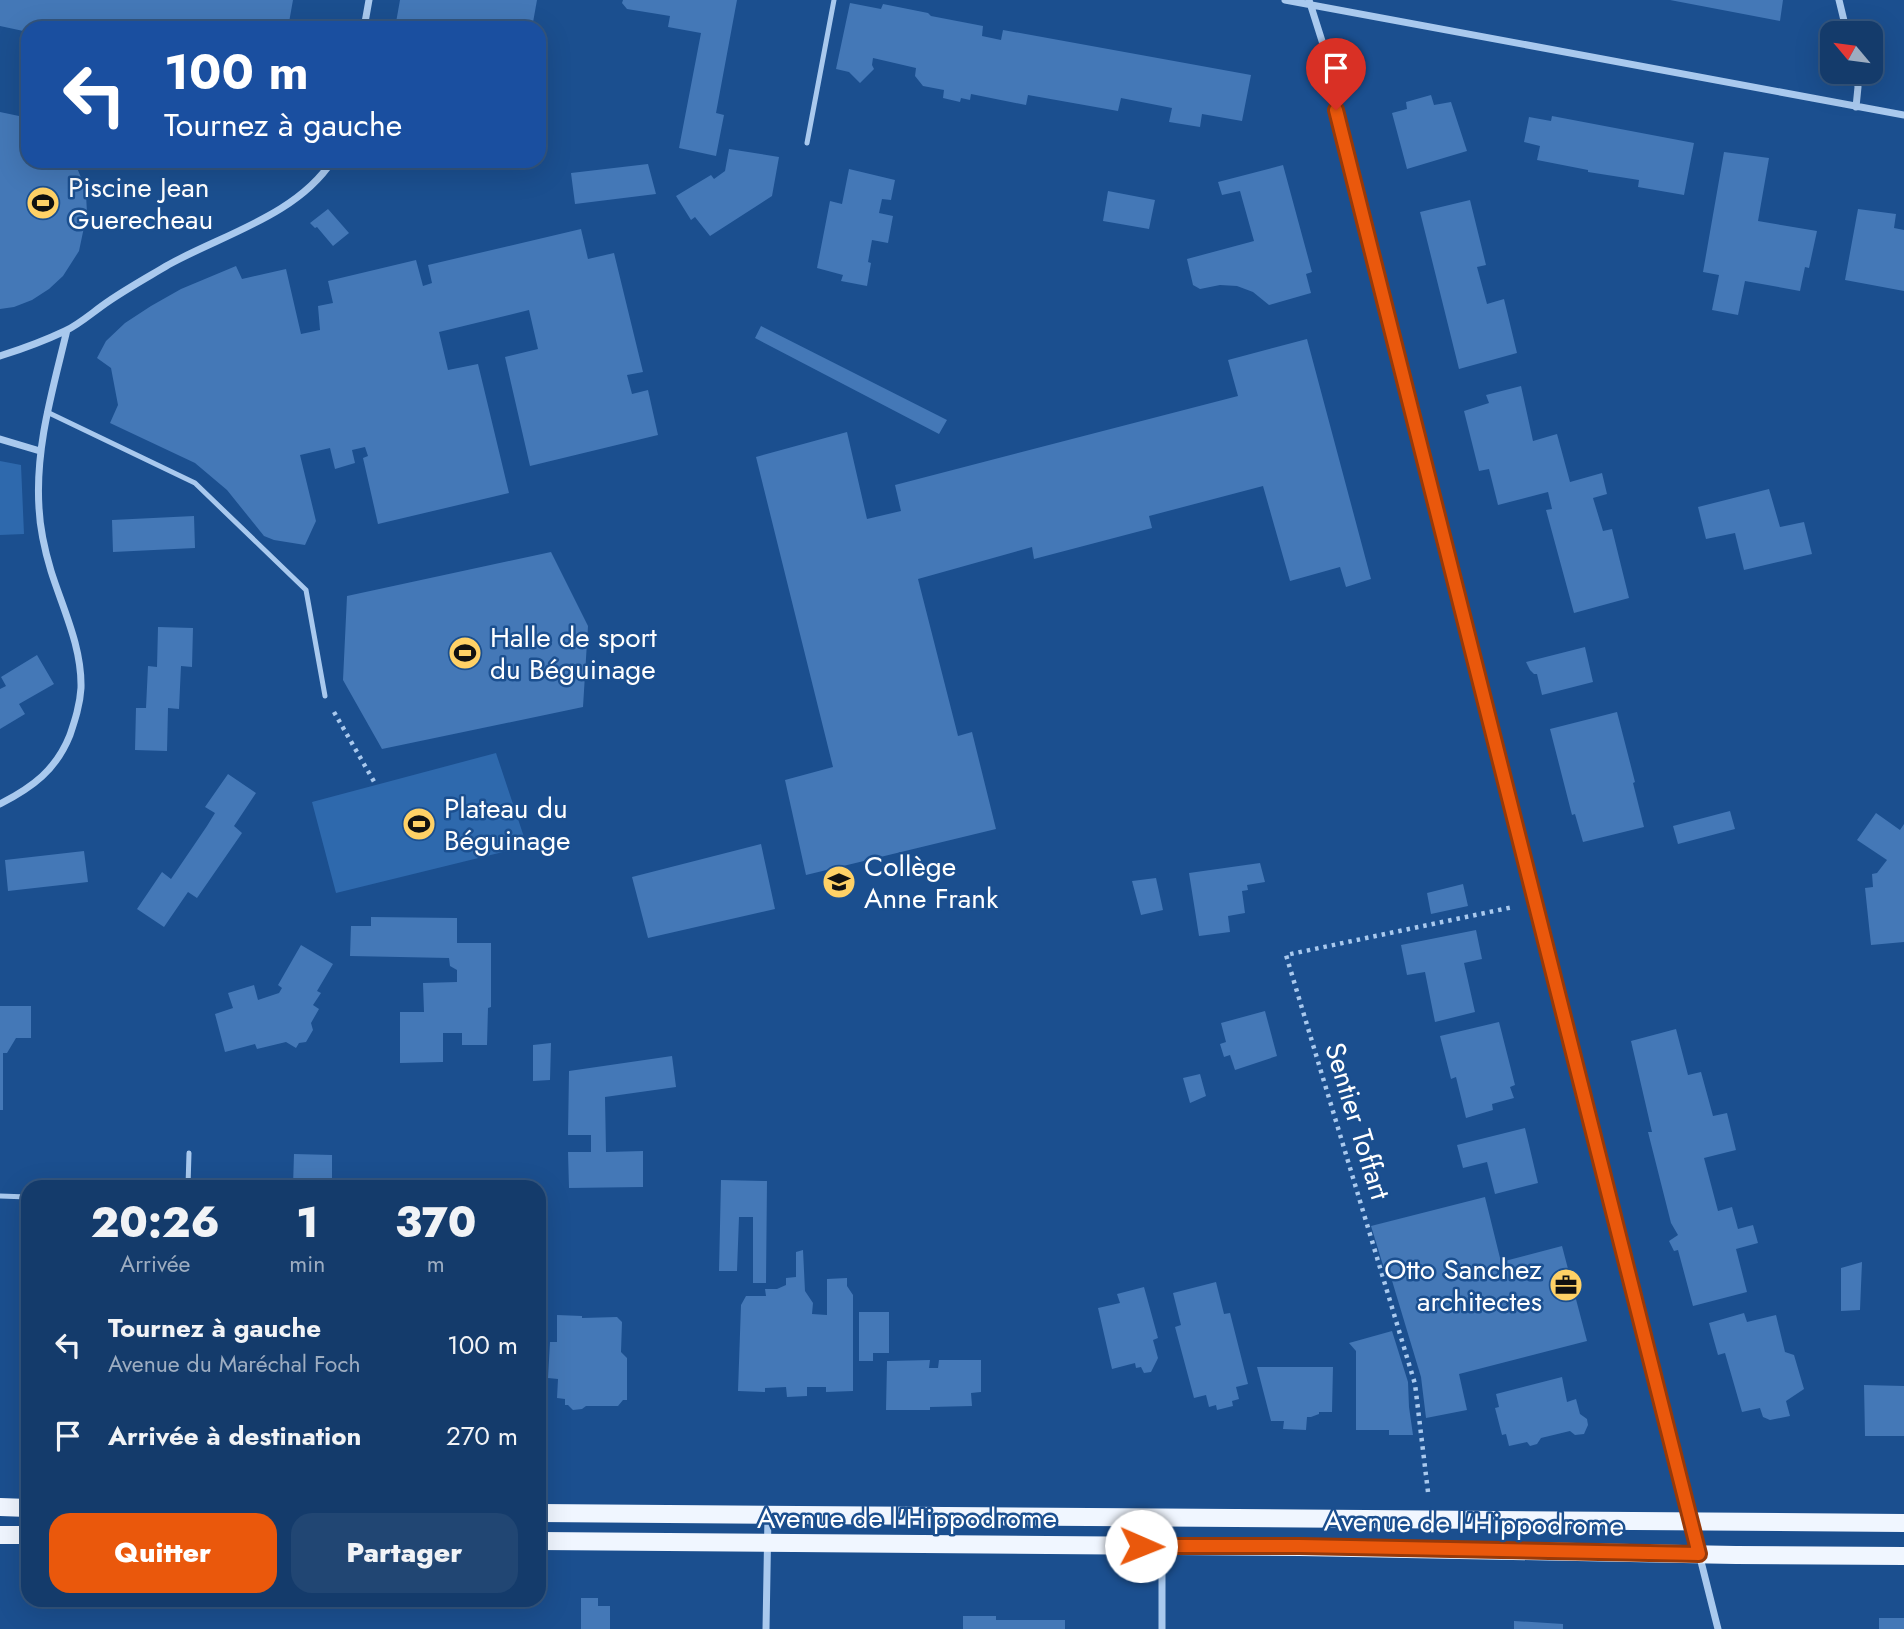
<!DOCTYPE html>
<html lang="fr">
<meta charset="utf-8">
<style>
:root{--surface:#143b6b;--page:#214673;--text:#f1f3f6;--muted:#9dadc1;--line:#33557e;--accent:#ea580c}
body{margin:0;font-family:Jost,sans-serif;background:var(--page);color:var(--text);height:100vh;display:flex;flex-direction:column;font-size:26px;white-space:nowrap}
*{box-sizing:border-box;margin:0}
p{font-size:23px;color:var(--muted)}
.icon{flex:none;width:38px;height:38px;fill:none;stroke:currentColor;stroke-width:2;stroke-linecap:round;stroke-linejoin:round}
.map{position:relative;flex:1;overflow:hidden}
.panel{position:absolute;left:21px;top:1180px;width:525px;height:427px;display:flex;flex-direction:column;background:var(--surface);border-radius:21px;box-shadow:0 7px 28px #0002,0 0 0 2px var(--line)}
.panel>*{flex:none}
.banner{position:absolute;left:21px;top:21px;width:525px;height:147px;border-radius:21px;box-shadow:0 7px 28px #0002,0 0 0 2px var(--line);background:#1a4fa0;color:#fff;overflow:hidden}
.needle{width:46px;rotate:299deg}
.buttons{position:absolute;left:1820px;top:21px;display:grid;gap:14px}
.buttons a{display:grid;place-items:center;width:63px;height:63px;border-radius:14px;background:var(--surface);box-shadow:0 7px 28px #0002,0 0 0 2px var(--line);font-size:35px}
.pin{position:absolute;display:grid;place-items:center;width:60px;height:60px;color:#fff;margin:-72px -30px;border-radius:50% 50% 50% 0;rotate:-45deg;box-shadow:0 0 7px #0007}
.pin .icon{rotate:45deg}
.me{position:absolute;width:77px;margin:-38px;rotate:91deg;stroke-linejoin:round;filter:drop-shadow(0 0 5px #0008)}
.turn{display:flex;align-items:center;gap:24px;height:147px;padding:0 28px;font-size:32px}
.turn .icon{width:91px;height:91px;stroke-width:2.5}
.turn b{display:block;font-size:49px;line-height:60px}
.eta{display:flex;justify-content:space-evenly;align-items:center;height:119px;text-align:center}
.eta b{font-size:42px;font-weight:800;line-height:49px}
.button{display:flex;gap:14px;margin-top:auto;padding:14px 28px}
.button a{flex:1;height:80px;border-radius:21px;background:var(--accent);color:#fff;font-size:28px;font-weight:800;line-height:80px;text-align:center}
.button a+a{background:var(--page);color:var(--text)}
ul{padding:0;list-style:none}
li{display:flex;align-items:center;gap:21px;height:91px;padding:0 28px}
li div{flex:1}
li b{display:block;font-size:26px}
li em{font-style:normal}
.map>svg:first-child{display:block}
</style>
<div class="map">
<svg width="1904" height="1629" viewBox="0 0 1904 1629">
<rect width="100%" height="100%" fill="#1b4f8f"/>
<!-- green -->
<path fill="#2e69ad" d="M 0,461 L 21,465 L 24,534 L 0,535 Z
M 496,753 L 527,846 L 336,893 L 312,802 Z"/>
<!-- building -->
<path fill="#4478b7" d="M 0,0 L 293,0 L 288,28 L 28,28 L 28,32 L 0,26 Z
M 400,0 L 537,0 L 532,28 L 395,28 Z
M 623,0 L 737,0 L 716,113 L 724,115 L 716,156 L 679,148 L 701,33 L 668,27 L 670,16 L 627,9 L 622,3 Z
M 1670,0 L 1783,0 L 1780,21 Z
M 850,3 L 881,9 L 883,4 L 928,13 L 931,16 L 983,26 L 982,36 L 1001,40 L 1003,30 L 1251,75 L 1242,121 L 1202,114 L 1200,127 L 1169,122 L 1172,108 L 1121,98 L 1118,111 L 1028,95 L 1026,105 L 971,94 L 970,100 L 961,98 L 960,102 L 943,98 L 944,90 L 923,86 L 915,76 L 916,68 L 873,58 L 872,65 L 874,69 L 860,83 L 849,72 L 836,69 Z
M 1431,95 L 1434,105 L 1451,102 L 1467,151 L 1407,169 L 1392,113 L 1407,109 L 1406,102 Z
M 0,112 L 19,116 L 28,120 L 28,161 L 74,161 L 80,175 L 86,194 L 87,213 L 79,251 L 63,276 L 49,289 L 32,300 L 14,307 L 0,309 Z
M 1552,116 L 1694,143 L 1684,195 L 1638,187 L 1639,180 L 1588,172 L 1588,170 L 1537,160 L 1540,146 L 1524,142 L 1529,117 L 1551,121 Z
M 729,149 L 779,157 L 772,196 L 710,236 L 695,217 L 691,220 L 676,196 L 711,175 L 714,179 L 725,171 Z
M 1724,152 L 1769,158 L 1758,221 L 1817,231 L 1809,268 L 1805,267 L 1800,291 L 1745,281 L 1738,315 L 1712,310 L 1719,275 L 1703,272 Z
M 648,164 L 656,194 L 575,204 L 571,173 Z
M 1283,165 L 1312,272 L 1306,274 L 1311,293 L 1269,305 L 1253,292 L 1237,286 L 1220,285 L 1200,289 L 1193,285 L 1187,259 L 1254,241 L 1240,191 L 1222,195 L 1218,182 Z
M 849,169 L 895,180 L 891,200 L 882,199 L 879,213 L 893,216 L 888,243 L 872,240 L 868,262 L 871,263 L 867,286 L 841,281 L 843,275 L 817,268 L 830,201 L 842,204 Z
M 1108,191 L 1155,200 L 1149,229 L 1103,221 Z
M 1470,200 L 1486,265 L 1477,267 L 1487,304 L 1504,299 L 1517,353 L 1459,369 L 1420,212 Z
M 328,209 L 349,233 L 333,246 L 317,227 L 315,228 L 310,223 Z
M 1858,209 L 1896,214 L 1894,228 L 1904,230 L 1904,291 L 1845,280 Z
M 581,229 L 588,259 L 614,253 L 643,372 L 627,375 L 632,394 L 648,390 L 658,435 L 530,466 L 505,357 L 538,349 L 529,310 L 439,332 L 448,370 L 478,364 L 509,493 L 378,524 L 363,458 L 368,456 L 365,447 L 352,450 L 355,463 L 335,469 L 330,448 L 300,455 L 316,521 L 305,545 L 274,540 L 264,536 L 227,490 L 195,463 L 110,423 L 118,405 L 111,368 L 97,358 L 106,341 L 125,323 L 151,306 L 181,289 L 236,266 L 242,279 L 286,269 L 301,334 L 320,330 L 318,306 L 333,303 L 328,281 L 416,260 L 423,286 L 432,283 L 428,265 Z
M 761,326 L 947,420 L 939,434 L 755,338 Z
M 1307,339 L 1371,579 L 1346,587 L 1340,567 L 1290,581 L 1263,486 L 1149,516 L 1152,528 L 1034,559 L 1032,547 L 918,579 L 958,736 L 972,732 L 996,829 L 806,875 L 785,780 L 833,767 L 756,457 L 847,432 L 867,519 L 901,511 L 895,485 L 1238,396 L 1228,360 Z
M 1521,386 L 1533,441 L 1557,434 L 1570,482 L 1602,473 L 1607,494 L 1593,498 L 1603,531 L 1612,529 L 1629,598 L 1574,613 L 1546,510 L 1552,509 L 1548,492 L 1498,505 L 1489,469 L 1479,471 L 1464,411 L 1489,403 L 1486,395 Z
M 1769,489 L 1780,527 L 1804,522 L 1812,554 L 1744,570 L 1735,533 L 1706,539 L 1698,507 Z
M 194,516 L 195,548 L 113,552 L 112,520 Z
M 551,552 L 588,626 L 583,707 L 382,749 L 343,680 L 347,596 Z
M 158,627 L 193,628 L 192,667 L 181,666 L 179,709 L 168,708 L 167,751 L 135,750 L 136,708 L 146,708 L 148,666 L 157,667 Z
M 1585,647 L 1593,682 L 1542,695 L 1537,674 L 1534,674 L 1530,670 L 1526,662 Z
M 37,655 L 54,684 L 19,704 L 25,714 L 0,729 L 0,689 L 6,686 L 1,677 Z
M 1617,712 L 1635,782 L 1633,783 L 1644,827 L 1583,842 L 1575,814 L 1572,815 L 1550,729 Z
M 228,774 L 256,793 L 234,826 L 242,833 L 197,898 L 188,892 L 164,927 L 137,909 L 162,872 L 171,879 L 207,826 L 215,813 L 205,807 Z
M 1730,811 L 1735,829 L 1678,844 L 1673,826 Z
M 1876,813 L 1900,830 L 1904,824 L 1904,942 L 1871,945 L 1865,888 L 1873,887 L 1872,874 L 1877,873 L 1887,860 L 1857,840 Z
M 761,844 L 775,909 L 648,938 L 632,877 Z
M 84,851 L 88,882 L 8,891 L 5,860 Z
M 1260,863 L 1265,882 L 1247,885 L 1248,890 L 1242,891 L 1245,913 L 1228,916 L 1230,932 L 1199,936 L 1189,873 Z
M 1156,878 L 1163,910 L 1141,915 L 1132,881 Z
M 1463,884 L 1468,906 L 1431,914 L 1427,893 Z
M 371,917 L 457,918 L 457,943 L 491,943 L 491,1007 L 488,1008 L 487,1045 L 462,1045 L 462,1033 L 443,1033 L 443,1062 L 400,1063 L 400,1012 L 424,1012 L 423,983 L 457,982 L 457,970 L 450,966 L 449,958 L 350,956 L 351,926 L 371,926 Z
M 1476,930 L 1482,959 L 1464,963 L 1475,1012 L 1435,1022 L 1425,972 L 1407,975 L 1401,945 Z
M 301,945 L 333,964 L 317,991 L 321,993 L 313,1005 L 319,1009 L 311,1023 L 313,1030 L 306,1042 L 299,1043 L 296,1048 L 286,1042 L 257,1049 L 255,1044 L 225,1052 L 215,1014 L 233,1008 L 228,993 L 254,985 L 258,1000 L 279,993 L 282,988 L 278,985 Z
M 0,1006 L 31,1006 L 31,1038 L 16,1038 L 7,1053 L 3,1053 L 3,1110 L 0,1110 Z
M 1265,1011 L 1277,1056 L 1235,1070 L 1230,1055 L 1224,1057 L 1220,1044 L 1226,1042 L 1221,1023 Z
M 1499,1022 L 1515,1085 L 1510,1087 L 1514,1098 L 1492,1104 L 1493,1110 L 1466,1118 L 1456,1077 L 1451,1079 L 1440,1036 Z
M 1676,1029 L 1688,1075 L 1701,1072 L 1713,1116 L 1727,1113 L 1736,1150 L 1704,1158 L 1718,1211 L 1732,1207 L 1738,1229 L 1753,1225 L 1758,1243 L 1736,1249 L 1747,1292 L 1693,1306 L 1678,1250 L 1674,1251 L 1669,1241 L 1678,1235 L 1671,1223 L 1648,1132 L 1652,1132 L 1631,1041 Z
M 551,1043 L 550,1080 L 533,1081 L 533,1045 Z
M 672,1056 L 676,1087 L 605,1097 L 606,1152 L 643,1151 L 643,1187 L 569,1188 L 568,1152 L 591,1152 L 591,1135 L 568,1135 L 569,1071 Z
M 1200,1074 L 1206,1096 L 1190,1103 L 1183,1078 Z
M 1525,1128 L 1538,1183 L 1495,1194 L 1487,1162 L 1463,1168 L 1457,1145 Z
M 294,1154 L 332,1155 L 332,1186 L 293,1186 Z
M 721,1180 L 767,1181 L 766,1283 L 753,1283 L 753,1217 L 739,1217 L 737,1271 L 719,1271 Z
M 392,1182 L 468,1183 L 468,1186 L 392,1186 Z
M 1485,1197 L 1501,1262 L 1562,1246 L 1587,1341 L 1459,1374 L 1467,1410 L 1426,1418 L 1421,1377 L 1390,1274 L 1386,1275 L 1371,1226 Z
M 803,1250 L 805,1291 L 813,1303 L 812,1314 L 827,1315 L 827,1279 L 847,1278 L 847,1286 L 853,1295 L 853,1391 L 826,1392 L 826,1387 L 807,1387 L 807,1396 L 787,1397 L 786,1387 L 765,1388 L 765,1392 L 738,1391 L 741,1305 L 746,1296 L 766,1296 L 765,1289 L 777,1289 L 786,1285 L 786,1278 L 796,1277 L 796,1252 Z
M 1862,1262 L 1860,1310 L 1841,1311 L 1841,1268 Z
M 1216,1282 L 1224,1314 L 1230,1313 L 1248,1384 L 1236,1387 L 1239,1399 L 1232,1401 L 1233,1406 L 1217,1410 L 1216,1405 L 1209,1407 L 1206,1395 L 1194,1398 L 1175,1327 L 1181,1325 L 1173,1293 Z
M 1144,1287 L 1158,1338 L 1153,1340 L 1158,1358 L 1151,1372 L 1144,1373 L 1141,1367 L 1136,1368 L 1135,1363 L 1112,1369 L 1098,1308 L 1120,1303 L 1117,1294 Z
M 859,1312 L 889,1312 L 889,1353 L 873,1353 L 873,1361 L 859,1361 Z
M 1744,1313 L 1747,1322 L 1776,1315 L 1785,1352 L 1794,1355 L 1804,1389 L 1786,1401 L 1790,1416 L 1770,1420 L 1763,1417 L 1760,1408 L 1742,1412 L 1725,1353 L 1718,1355 L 1709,1323 Z
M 557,1315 L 582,1316 L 582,1318 L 617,1317 L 622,1322 L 621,1352 L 627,1358 L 627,1400 L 623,1400 L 618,1406 L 586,1406 L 582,1409 L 573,1410 L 568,1405 L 565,1405 L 565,1399 L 557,1398 L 558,1379 L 548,1378 L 550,1342 L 557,1342 Z
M 1392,1331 L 1408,1382 L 1409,1407 L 1413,1435 L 1389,1435 L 1389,1430 L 1356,1430 L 1356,1351 L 1349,1343 Z
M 930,1360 L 929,1368 L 938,1368 L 939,1360 L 981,1360 L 981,1392 L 971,1393 L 972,1406 L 930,1407 L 930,1410 L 886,1410 L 887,1361 Z
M 1257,1367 L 1333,1367 L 1332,1412 L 1319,1412 L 1319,1414 L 1311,1417 L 1307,1417 L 1306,1430 L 1283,1429 L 1284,1421 L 1271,1421 Z
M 1562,1377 L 1567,1402 L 1576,1399 L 1580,1414 L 1587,1419 L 1588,1425 L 1584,1434 L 1575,1435 L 1570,1431 L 1541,1438 L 1537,1444 L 1530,1446 L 1527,1442 L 1509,1446 L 1506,1434 L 1502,1435 L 1495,1408 L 1499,1407 L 1496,1394 Z
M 1864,1385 L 1904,1386 L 1904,1436 L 1865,1436 Z
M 581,1598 L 598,1598 L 598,1606 L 610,1606 L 610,1629 L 581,1629 Z
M 963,1616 L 996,1616 L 996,1620 L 1065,1620 L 1065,1629 L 963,1629 Z
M 1879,1618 L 1904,1618 L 1904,1629 L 1879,1629 Z
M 1514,1621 L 1563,1624 L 1563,1629 L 1514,1629 Z"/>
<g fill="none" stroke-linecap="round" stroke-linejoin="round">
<!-- path -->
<path stroke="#a9c9ee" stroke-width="4.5" stroke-dasharray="3.5 5" stroke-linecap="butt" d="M 334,712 L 376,785
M 1428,1492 L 1415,1384 L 1286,955 L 1513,907"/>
<!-- lane -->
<path stroke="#a9c9ee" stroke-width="5" d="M 807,143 L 834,0
M 47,412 L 195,483 L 306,590 L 325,696
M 188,1186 L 189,1153
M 0,1196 L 28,1197"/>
<!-- street -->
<path stroke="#a9c9ee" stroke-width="7" d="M 1285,0 L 1904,115
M 1309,0 L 1329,63 L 1336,110 L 1718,1629
M 1839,0 L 1847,33
M 364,28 L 369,0
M 1856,72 L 1858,87 L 1856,107
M 0,356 C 22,349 44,341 65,331 C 80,324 94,311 109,301 C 128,288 148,277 168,265 C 222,235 297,215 332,161
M 0,439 L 40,451
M 0,804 C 33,787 56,770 70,735 C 75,720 80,705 81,688 C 82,647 63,609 51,571 C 45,551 40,529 39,508 C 35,447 53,389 67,330
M 1162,1546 L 1162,1629
M 766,1629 L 768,1515"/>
<!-- primary -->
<path stroke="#f0f6ff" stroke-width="18" d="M 0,1507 L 28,1508
M 539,1513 L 1904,1523
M 0,1535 L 28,1535
M 539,1541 L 1300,1547 L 1736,1555 L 1904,1556"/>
</g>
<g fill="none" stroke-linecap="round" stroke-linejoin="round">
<defs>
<path id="route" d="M 1141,1546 L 1300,1546 L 1699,1554 L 1336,110"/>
</defs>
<!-- route casing -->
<use href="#route" stroke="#983908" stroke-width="18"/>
<!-- route -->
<use href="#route" stroke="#ea580c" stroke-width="12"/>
</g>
<!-- icons -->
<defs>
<symbol id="stadium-disc" viewBox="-11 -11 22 22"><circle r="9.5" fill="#ffd166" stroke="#1b4f8f"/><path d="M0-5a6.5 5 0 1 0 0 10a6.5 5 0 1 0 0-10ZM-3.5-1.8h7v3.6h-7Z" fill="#111"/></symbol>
<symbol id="school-disc" viewBox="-11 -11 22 22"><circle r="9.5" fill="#ffd166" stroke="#1b4f8f"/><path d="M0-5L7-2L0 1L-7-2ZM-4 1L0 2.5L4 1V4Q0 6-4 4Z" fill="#111"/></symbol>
<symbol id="office-disc" viewBox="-11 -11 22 22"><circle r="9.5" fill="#ffd166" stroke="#1b4f8f"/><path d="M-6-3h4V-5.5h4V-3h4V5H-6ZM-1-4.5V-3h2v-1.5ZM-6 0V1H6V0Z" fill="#111"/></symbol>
</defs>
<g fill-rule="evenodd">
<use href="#stadium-disc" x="24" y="184" width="38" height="38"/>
<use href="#stadium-disc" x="446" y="634" width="38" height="38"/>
<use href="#stadium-disc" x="400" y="805" width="38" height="38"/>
<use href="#school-disc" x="820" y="863" width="38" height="38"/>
<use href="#office-disc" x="1547" y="1266" width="38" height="38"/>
</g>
<g text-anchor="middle" stroke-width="5" stroke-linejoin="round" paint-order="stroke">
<!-- poi labels -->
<g font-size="28" fill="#fff" stroke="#1b4f8f" text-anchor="start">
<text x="68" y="197">Piscine Jean<tspan x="68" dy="32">Guerecheau</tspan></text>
<text x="490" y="647">Halle de sport<tspan x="490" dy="32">du Béguinage</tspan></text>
<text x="444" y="818">Plateau du<tspan x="444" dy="32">Béguinage</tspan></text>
<text x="864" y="876">Collège<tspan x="864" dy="32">Anne Frank</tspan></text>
<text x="1542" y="1279" text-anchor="end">Otto Sanchez<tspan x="1542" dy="32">architectes</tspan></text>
</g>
<!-- street labels -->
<g font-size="28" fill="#fff" stroke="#1b4f8f">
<text transform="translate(1358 1121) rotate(73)" y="10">Sentier Toffart</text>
<text x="907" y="1528">Avenue de l'Hippodrome</text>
<text transform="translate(1474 1523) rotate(1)" y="10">Avenue de l'Hippodrome</text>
</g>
</g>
</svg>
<div class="buttons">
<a><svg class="needle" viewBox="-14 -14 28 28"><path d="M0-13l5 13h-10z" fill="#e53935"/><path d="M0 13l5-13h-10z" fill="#9dadc1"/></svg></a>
</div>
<div class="pin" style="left:1336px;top:110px;background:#d93025"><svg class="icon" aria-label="arrive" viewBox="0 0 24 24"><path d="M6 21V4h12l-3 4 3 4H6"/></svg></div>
<svg class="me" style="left:1141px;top:1546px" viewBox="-20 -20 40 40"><circle r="19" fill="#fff"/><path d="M0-13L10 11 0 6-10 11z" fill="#ea580c"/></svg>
<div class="banner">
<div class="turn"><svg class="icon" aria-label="left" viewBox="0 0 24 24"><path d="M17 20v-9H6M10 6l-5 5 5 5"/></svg><div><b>100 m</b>Tournez à gauche</div></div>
</div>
<section class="panel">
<div class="eta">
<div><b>20:26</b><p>Arrivée</p></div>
<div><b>1</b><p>min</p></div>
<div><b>370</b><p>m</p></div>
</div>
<ul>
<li><svg class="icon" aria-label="left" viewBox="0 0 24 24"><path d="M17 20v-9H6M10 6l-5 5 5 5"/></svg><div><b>Tournez à gauche</b><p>Avenue du Maréchal Foch</p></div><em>100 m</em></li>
<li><svg class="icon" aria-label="arrive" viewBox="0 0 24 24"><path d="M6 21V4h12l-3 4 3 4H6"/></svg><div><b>Arrivée à destination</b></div><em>270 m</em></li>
</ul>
<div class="button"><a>Quitter</a><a>Partager</a></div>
</section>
</div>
